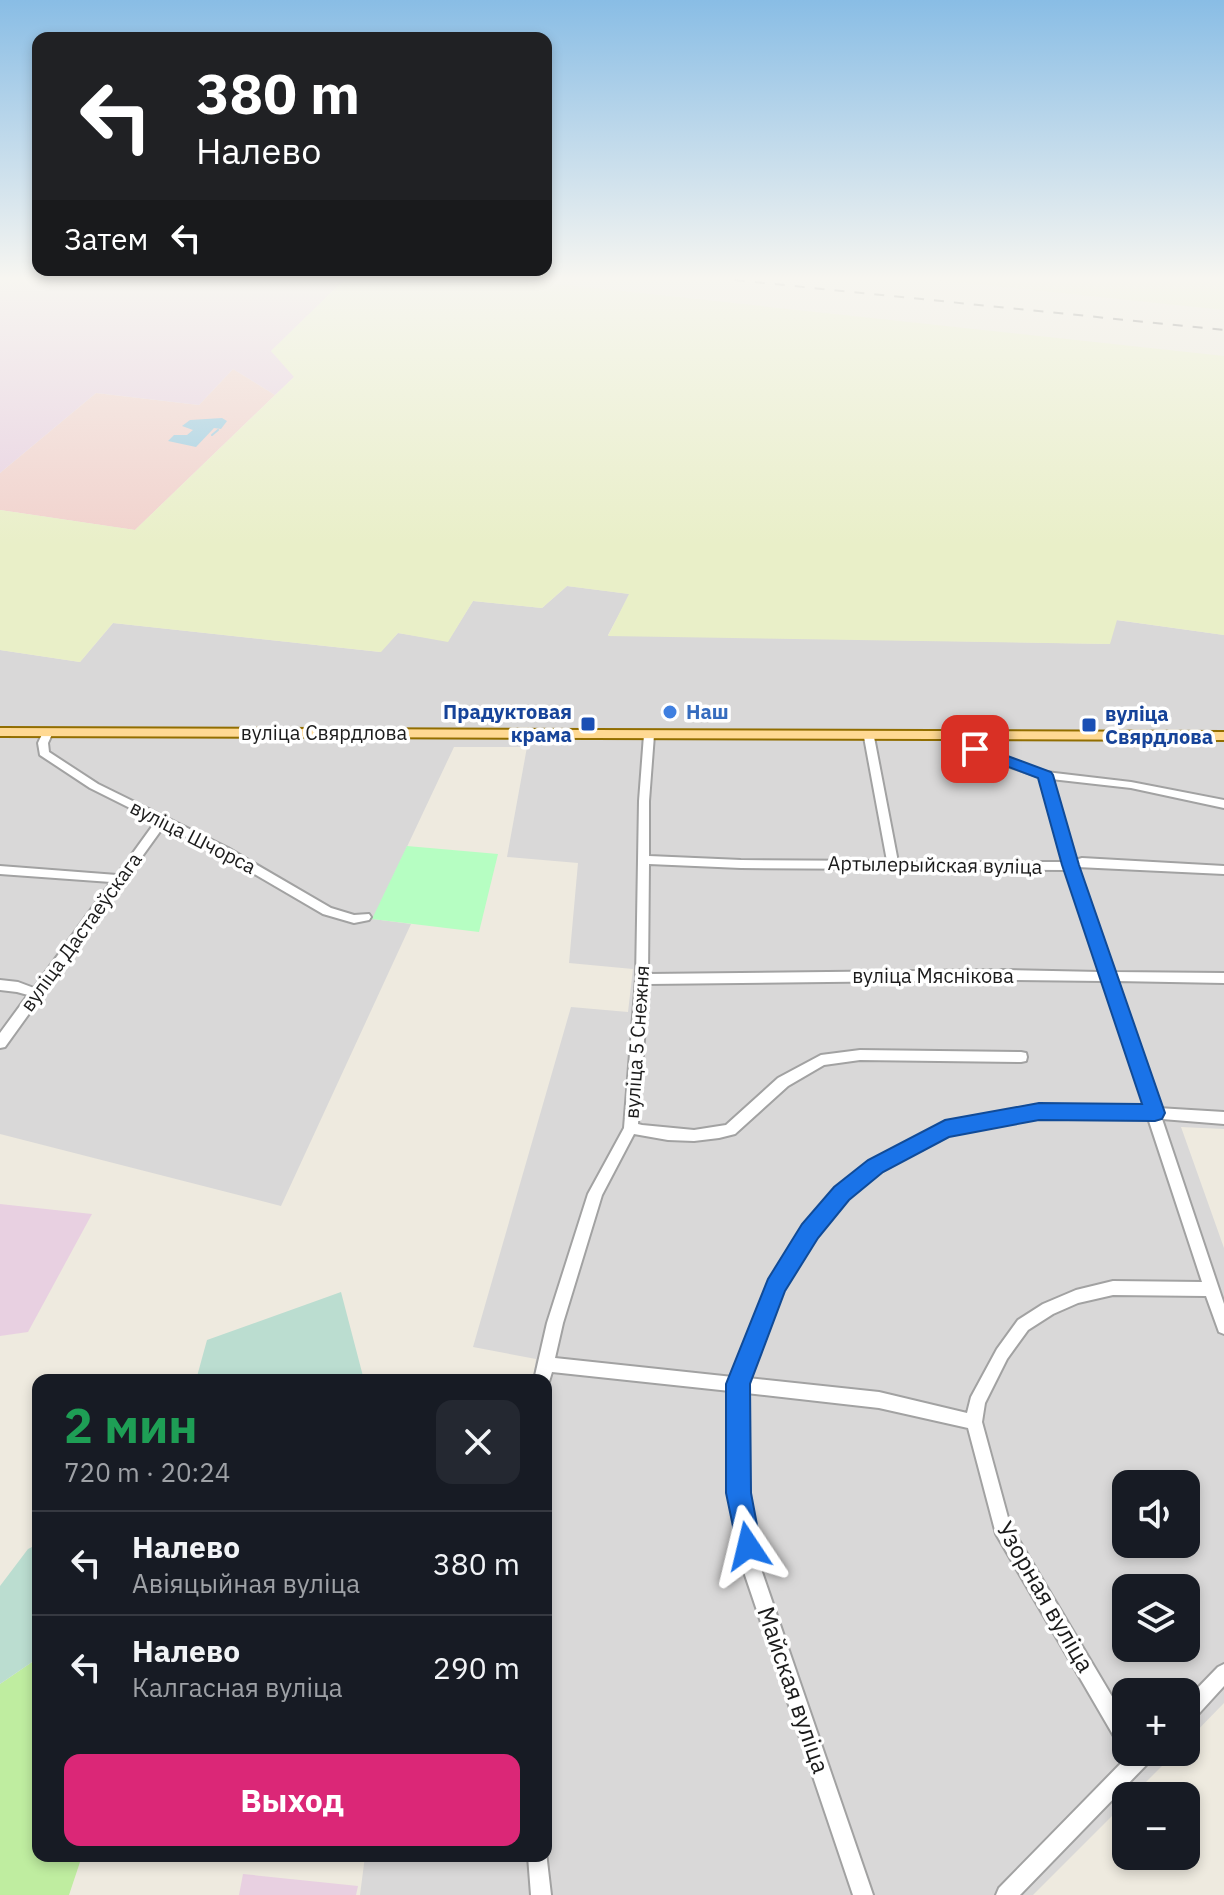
<!DOCTYPE html>
<html lang="ru">
<meta charset="utf-8">
<style>
:root{--surface:#171b24;--page:#242831;--text:#f1f3f6;--muted:#9ea1a6;--line:#363941;--accent:#db2777}
body{margin:0;font-family:"IBM Plex Sans",sans-serif;background:var(--page);color:var(--text);height:100vh;display:flex;flex-direction:column;font-size:30px;white-space:nowrap}
*{box-sizing:border-box;margin:0}
p{font-size:26px;color:var(--muted)}
.icon{flex:none;width:44px;height:44px;fill:none;stroke:currentColor;stroke-width:2;stroke-linecap:round;stroke-linejoin:round}
.map{position:relative;flex:1;overflow:hidden}
.panel{position:absolute;left:32px;top:1374px;width:520px;height:488px;display:flex;flex-direction:column;background:var(--surface);border-radius:16px;box-shadow:0 4px 12px #0003}
.panel>*{flex:none}
.banner{position:absolute;left:32px;top:32px;width:520px;height:244px;border-radius:16px;box-shadow:0 4px 12px #0003;background:#202124;color:#fff;overflow:hidden}
.controls{position:absolute;left:1112px;top:1470px;display:grid;gap:16px}
.controls a{display:grid;place-items:center;width:88px;height:88px;border-radius:16px;background:var(--surface);box-shadow:0 4px 12px #0003;font-size:40px}
.pin{position:absolute;display:grid;place-items:center;width:68px;height:68px;color:#fff;margin:-34px;border-radius:16px;box-shadow:0 4px 12px #0006}
.me{position:absolute;width:88px;margin:-44px;rotate:350deg;stroke-linejoin:round;filter:drop-shadow(0 0 6px #0008)}
.turn{display:flex;align-items:center;gap:28px;height:168px;padding:0 32px;font-size:36px}
.turn .icon{width:104px;height:104px;stroke-width:2.5}
.turn b{display:block;font-size:56px;line-height:68px}
.then{display:flex;align-items:center;height:76px;padding:0 32px;background:#0003;gap:16px;font-size:30px}
.round{display:grid;place-items:center;flex:none;width:84px;height:84px;border-radius:16px;background:var(--page)}
.head{display:flex;align-items:center;justify-content:space-between;height:136px;padding:0 32px}
h1{font-size:48px;font-weight:800;line-height:60px;color:#1e9e55}
.cta{display:flex;gap:16px;margin-top:auto;padding:16px 32px}
.cta a{flex:1;height:92px;border-radius:16px;background:var(--accent);color:#fff;font-size:32px;font-weight:800;line-height:92px;text-align:center}
ul{padding:0;list-style:none}
li{display:flex;align-items:center;gap:24px;height:104px;padding:0 32px;border-top:2px solid var(--line)}
li div{flex:1}
li b{display:block;font-size:30px}
li em{font-style:normal}
.map>svg:first-child{display:block}
</style>
<div class="map">
<svg width="1224" height="1895" viewBox="0 0 1224 1895">
<rect width="100%" height="100%" fill="#eeeadf"/>
<!-- residential -->
<path fill="#d9d8d8" fill-rule="evenodd" d="M 567,586 L 630,594 L 608,635 L 1109,644 L 1116,620 L 1224,635 L 1224,1129 L 1181,1127 L 1224,1248 L 1224,1703 L 1186,1742 L 1186,1692 L 1126,1692 L 1126,1752 L 1176,1752 L 1132,1796 L 1126,1796 L 1126,1802 L 1033,1895 L 360,1895 L 365,1856 L 546,1856 L 546,1380 L 533,1380 L 536,1359 L 473,1347 L 571,1007 L 628,1012 L 633,969 L 569,963 L 578,863 L 507,857 L 527,747 L 454,747 L 373,919 L 411,924 L 281,1206 L 0,1134 L 0,650 L 80,662 L 113,623 L 380,652 L 398,633 L 448,641 L 473,601 L 542,608 ZM 1126,1484 L 1186,1484 L 1186,1544 L 1126,1544 ZM 1126,1588 L 1186,1588 L 1186,1648 L 1126,1648 Z"/>
<!-- commercial -->
<path fill="#f1d1cc" d="M 233,369 L 275,395 L 135,530 L 0,510 L 0,473 L 96,393 L 199,405 Z"/>
<!-- industrial -->
<path fill="#e8d0e1" d="M 0,280 L 344,280 L 271,351 L 295,376 L 275,395 L 233,369 L 199,405 L 96,393 L 0,473 Z
M 0,1204 L 92,1214 L 28,1332 L 0,1336 Z
M 243,1874 L 358,1886 L 356,1895 L 239,1895 Z"/>
<!-- farmland -->
<path fill="#e9efc8" d="M 344,280 L 520,280 L 1224,356 L 1224,635 L 1117,620 L 1110,644 L 608,636 L 629,594 L 567,586 L 542,608 L 473,601 L 448,642 L 398,633 L 381,652 L 113,623 L 80,662 L 0,650 L 0,510 L 135,530 L 294,377 L 271,351 Z
M 937,280 L 1224,280 L 1224,310 Z"/>
<!-- grass -->
<path fill="#bfeda0" d="M 38,1658 L 38,1856 L 82,1856 L 69,1895 L 0,1895 L 0,1684 Z"/>
<!-- wetland -->
<path fill="#bbddd0" d="M 341,1292 L 364,1380 L 196,1380 L 207,1340 Z
M 38,1544 L 38,1658 L 0,1684 L 0,1586 L 28,1549 Z"/>
<!-- park -->
<path fill="#b6fec2" d="M 407,846 L 498,854 L 479,932 L 372,919 Z"/>
<!-- water -->
<path fill="#9bcbe0" d="M 222,418 L 227,421 L 221,429 L 214,428 L 196,447 L 168,441 L 174,435 L 187,435 L 193,430 L 182,426 L 190,420 Z"/>
<g fill="none" stroke-linecap="round" stroke-linejoin="round">
<!-- stream -->
<path stroke="#9bcbe0" stroke-width="2" d="M 212,435 L 218,430"/>
<defs>
<path id="minor" d="M 48,729 L 53,732 L 48,743 L 49,752 L 98,784 L 228,848 L 331,908 L 354,915 L 369,914 L 371,917 L 369,920 L 354,923 L 323,914 L 220,854 L 164,826 L 5,1047 L 0,1048 L 0,1033 L 28,995 L 17,992 L 0,990 L 0,980 L 18,982 L 34,988 L 111,882 L 0,874 L 0,866 L 117,875 L 156,821 L 90,788 L 40,755 L 38,743 L 44,730 Z
M 649,732 L 654,735 L 649,801 L 649,856 L 741,860 L 887,861 L 864,737 L 869,734 L 874,737 L 898,862 L 1065,862 L 1040,777 L 977,756 L 970,749 L 965,735 L 970,732 L 974,733 L 980,748 L 985,752 L 1046,772 L 1131,782 L 1224,800 L 1224,808 L 1131,788 L 1051,779 L 1075,860 L 1082,858 L 1224,866 L 1224,874 L 1077,867 L 1113,972 L 1224,973 L 1224,983 L 1116,981 L 1158,1108 L 1224,1112 L 1224,1124 L 1162,1119 L 1224,1304 L 1224,1334 L 1219,1332 L 1206,1296 L 1113,1295 L 1078,1303 L 1053,1314 L 1028,1330 L 1007,1359 L 985,1403 L 982,1422 L 1010,1525 L 1126,1720 L 1126,1747 L 1119,1745 L 996,1534 L 968,1428 L 879,1408 L 746,1393 L 747,1493 L 762,1572 L 873,1895 L 853,1895 L 744,1572 L 731,1493 L 730,1391 L 552,1372 L 548,1385 L 546,1386 L 546,1380 L 534,1380 L 547,1323 L 588,1194 L 624,1128 L 636,979 L 639,801 L 644,735 ZM 649,864 L 741,868 L 1067,870 L 1100,972 L 1004,970 L 648,974 ZM 1004,980 L 1103,981 L 1145,1107 L 1039,1107 L 945,1123 L 871,1162 L 837,1189 L 805,1227 L 771,1281 L 733,1377 L 555,1358 L 563,1323 L 602,1195 L 634,1134 L 668,1140 L 694,1141 L 719,1138 L 735,1134 L 788,1086 L 824,1065 L 860,1060 L 1021,1062 L 1026,1061 L 1027,1057 L 1026,1053 L 1021,1052 L 860,1050 L 821,1055 L 778,1078 L 726,1125 L 694,1130 L 642,1125 L 638,1124 L 648,984 ZM 1039,1117 L 1148,1118 L 1202,1282 L 1113,1281 L 1076,1290 L 1043,1304 L 1018,1320 L 997,1349 L 971,1397 L 967,1413 L 879,1392 L 748,1378 L 782,1289 L 815,1235 L 847,1197 L 881,1170 L 948,1134 Z
M 1224,1664 L 1224,1686 L 1193,1720 L 1186,1722 L 1186,1700 L 1218,1667 Z
M 1132,1752 L 1154,1752 L 1152,1759 L 1020,1895 L 996,1895 L 999,1888 Z
M 546,1852 L 551,1895 L 531,1895 L 528,1856 L 546,1856 Z"/>
<path id="major" d="M 0,728 L 1224,732 L 1224,740 L 0,736 Z"/>
</defs>
<!-- minor casing -->
<use href="#minor" stroke="#a2a2a2" stroke-width="4"/>
<!-- major casing -->
<use href="#major" stroke="#926e00" stroke-width="4"/>
<!-- minor -->
<use href="#minor" fill="#fff" fill-rule="evenodd"/>
<!-- major -->
<use href="#major" fill="#ffd993" fill-rule="evenodd"/>
<!-- rail -->
<path stroke="#696969" stroke-width="2" stroke-dasharray="10 10" stroke-linecap="butt" d="M 735,280 L 1224,330"/>
</g>
<!-- sky -->
<linearGradient id="sky" x2="0" y2="1"><stop stop-color="#89bde5"/><stop offset="0.51" stop-color="#f7f6f1"/><stop offset="1" stop-color="#f7f6f1" stop-opacity="0"/></linearGradient>
<rect width="1224" height="546" fill="url(#sky)"/>
<!-- route -->
<path fill="#1a73e8" stroke="#114b97" stroke-width="2" d="M 975,744 L 1051,772 L 1053,775 L 1079,865 L 1165,1113 L 1162,1119 L 1155,1121 L 1039,1120 L 949,1137 L 883,1172 L 849,1200 L 818,1238 L 785,1291 L 750,1384 L 751,1493 L 761,1546 L 757,1555 L 748,1559 L 739,1555 L 726,1493 L 726,1384 L 768,1279 L 802,1224 L 834,1187 L 868,1160 L 945,1120 L 1039,1103 L 1142,1104 L 1062,865 L 1038,778 L 969,752 L 967,749 Z"/>
<!-- markers -->
<circle fill="#3f7fe0" stroke="#fff" stroke-width="3" cx="670" cy="712" r="8"/>
<g fill="#1a4fb4" stroke="#fff" stroke-width="3">
<rect x="580" y="716" width="16" height="16" rx="4"/>
<rect x="1081" y="717" width="16" height="16" rx="4"/>
</g>
<g text-anchor="middle" stroke-width="7" stroke-linejoin="round" paint-order="stroke">
<!-- transit labels -->
<g font-size="20" font-weight="bold" fill="#164399" stroke="#fff" text-anchor="end">
<text x="572" y="719">Прадуктовая<tspan x="572" dy="23">крама</tspan></text>
<text x="1105" y="721" text-anchor="start">вуліца<tspan x="1105" dy="23">Свярдлова</tspan></text>
</g>
<!-- shop labels -->
<g font-size="20" font-weight="bold" fill="#366cbe" stroke="#fff" text-anchor="start">
<text x="686" y="719">Наш</text>
</g>
<!-- street labels -->
<g font-size="20" fill="#1b1b1b" stroke="#fff">
<text x="324" y="740">вуліца Свярдлова</text>
<text transform="translate(193 837) rotate(27)" y="7">вуліца Шчорса</text>
<text transform="translate(935 865) rotate(1)" y="7">Артылерыйская вуліца</text>
<text transform="translate(81 932) rotate(-54)" y="7">вуліца Дастаеўскага</text>
<text x="933" y="983">вуліца Мяснікова</text>
<text transform="translate(637 1042) rotate(-86)" y="7">вуліца 5 Снежня</text>
</g>
<!-- near-street labels -->
<g font-size="24" fill="#1b1b1b" stroke="#fff">
<text transform="translate(1045 1597) rotate(60)" y="8">Узорная вуліца</text>
<text transform="translate(793 1690) rotate(71)" y="8">Майская вуліца</text>
</g>
</g>
</svg>
<div class="controls">
<a><svg class="icon" aria-label="sound" viewBox="0 0 24 24"><path d="M4 9h4l5-4v14l-5-4H4zM17 9q2 3 0 6"/></svg></a>
<a><svg class="icon" aria-label="layers" viewBox="0 0 24 24"><path d="M12 4l9 5-9 5-9-5zM3 14l9 5 9-5"/></svg></a>
<a>+</a>
<a>−</a>
</div>
<div class="pin" style="left:975px;top:749px;background:#d93025"><svg class="icon" aria-label="arrive" viewBox="0 0 24 24"><path d="M6 21V4h12l-3 4 3 4H6"/></svg></div>
<svg class="me" style="left:748px;top:1546px" viewBox="-20 -20 40 40"><path d="M0-17L14 15 0 8-14 15z" fill="#1a73e8" stroke="#fff" stroke-width="4"/></svg>
<div class="banner">
<div class="turn"><svg class="icon" aria-label="left" viewBox="0 0 24 24"><path d="M17 20v-9H6M10 6l-5 5 5 5"/></svg><div><b>380 m</b>Налево</div></div>
<div class="then">Затем<svg class="icon" aria-label="left" viewBox="0 0 24 24"><path d="M17 20v-9H6M10 6l-5 5 5 5"/></svg></div>
</div>
<section class="panel">
<div class="head"><div><h1>2 мин</h1><p>720 m · 20:24</p></div><a class="round"><svg class="icon" aria-label="close" viewBox="0 0 24 24"><path d="M6 6l12 12M18 6L6 18"/></svg></a></div>
<ul>
<li><svg class="icon" aria-label="left" viewBox="0 0 24 24"><path d="M17 20v-9H6M10 6l-5 5 5 5"/></svg><div><b>Налево</b><p>Авіяцыйная вуліца</p></div><em>380 m</em></li>
<li><svg class="icon" aria-label="left" viewBox="0 0 24 24"><path d="M17 20v-9H6M10 6l-5 5 5 5"/></svg><div><b>Налево</b><p>Калгасная вуліца</p></div><em>290 m</em></li>
</ul>
<div class="cta"><a>Выход</a></div>
</section>
</div>
